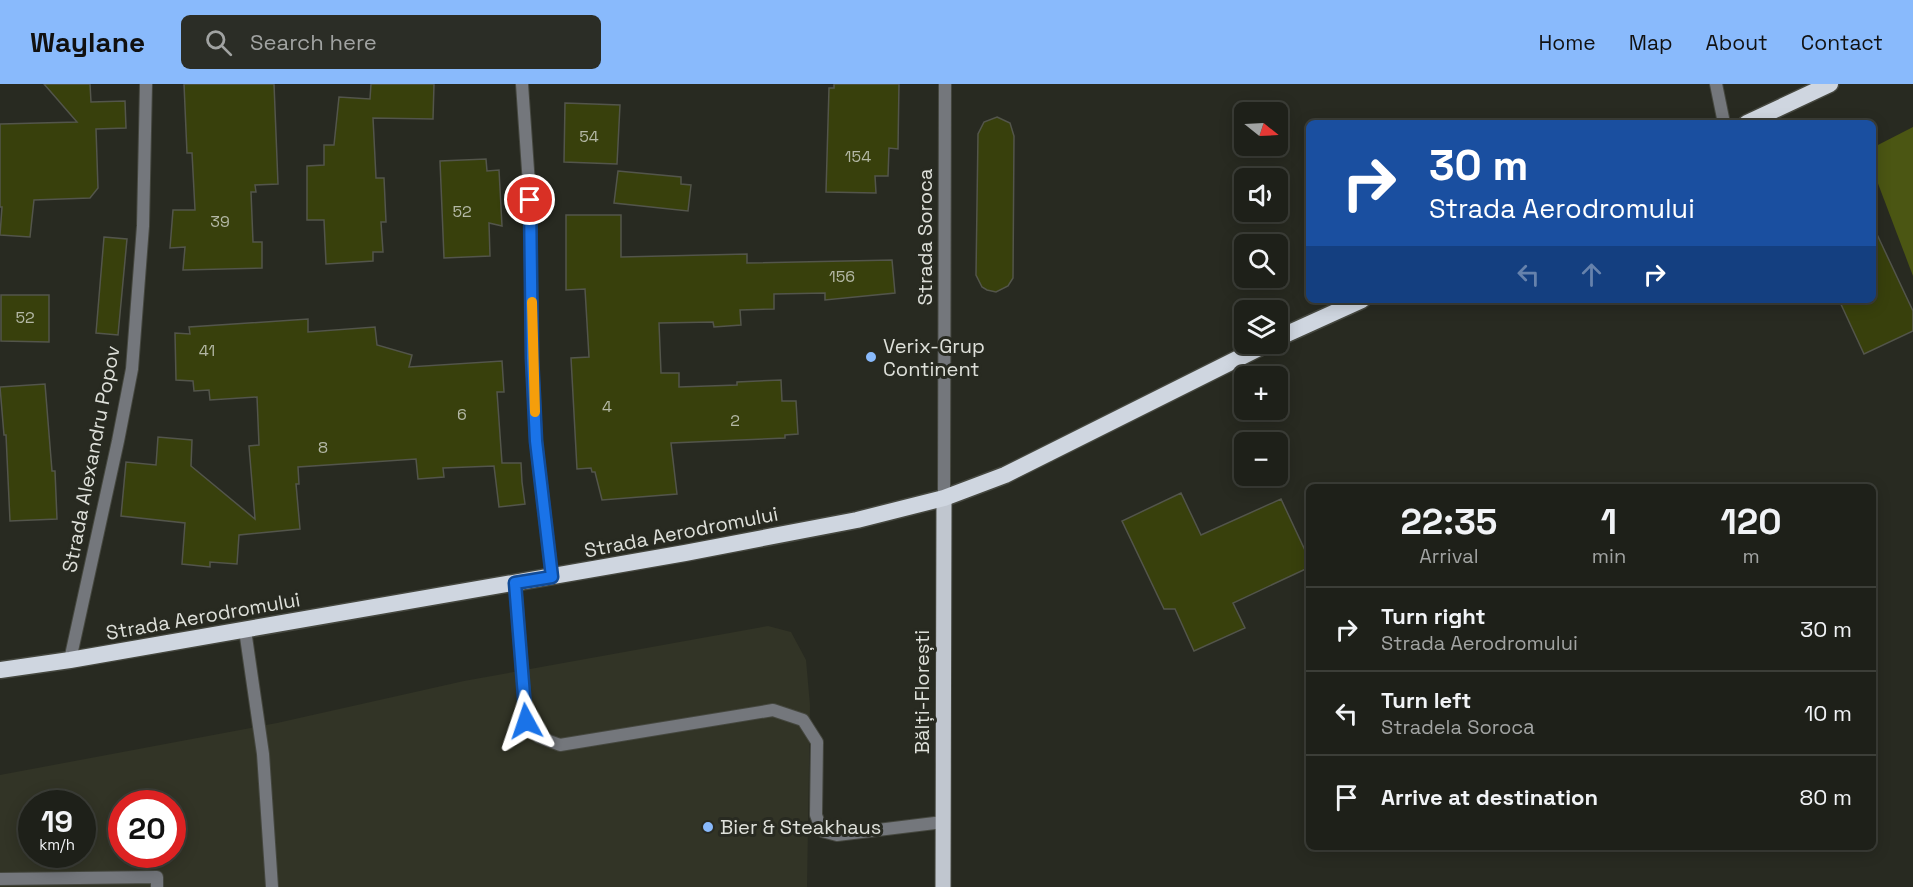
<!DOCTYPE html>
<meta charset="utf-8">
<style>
:root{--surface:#1e2019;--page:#2b2d26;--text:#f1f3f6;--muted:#a1a3a2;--line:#3c3e38;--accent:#89bafc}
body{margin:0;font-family:"Space Grotesk",sans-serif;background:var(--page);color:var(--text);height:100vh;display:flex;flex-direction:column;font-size:22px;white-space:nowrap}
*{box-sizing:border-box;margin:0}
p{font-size:20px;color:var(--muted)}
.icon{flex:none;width:33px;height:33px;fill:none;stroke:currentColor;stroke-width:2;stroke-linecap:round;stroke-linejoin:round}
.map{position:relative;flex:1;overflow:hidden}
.panel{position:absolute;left:1306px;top:400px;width:570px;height:366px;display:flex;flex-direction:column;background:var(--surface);border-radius:9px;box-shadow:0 3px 15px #0003,0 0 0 2px var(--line)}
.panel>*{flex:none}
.guide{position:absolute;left:1306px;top:36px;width:570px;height:183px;border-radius:9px;box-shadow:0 3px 15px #0003,0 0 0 2px var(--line);background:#1a4fa0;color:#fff;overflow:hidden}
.needle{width:39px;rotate:108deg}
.fabs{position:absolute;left:1234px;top:18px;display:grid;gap:12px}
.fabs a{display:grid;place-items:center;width:54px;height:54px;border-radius:9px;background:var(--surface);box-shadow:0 3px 15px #0003,0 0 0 2px var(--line);font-size:30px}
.speed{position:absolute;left:18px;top:706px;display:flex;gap:12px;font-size:30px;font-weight:700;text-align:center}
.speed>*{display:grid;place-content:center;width:78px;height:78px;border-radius:50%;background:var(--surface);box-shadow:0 3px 15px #0003,0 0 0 2px var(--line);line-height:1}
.speed small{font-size:15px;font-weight:400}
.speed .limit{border:9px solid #d22;background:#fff;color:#111}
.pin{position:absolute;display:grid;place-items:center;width:51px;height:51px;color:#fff;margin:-26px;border:3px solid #fff;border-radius:50%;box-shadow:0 2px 6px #0007}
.me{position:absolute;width:66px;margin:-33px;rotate:355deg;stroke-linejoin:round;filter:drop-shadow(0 0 4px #0008)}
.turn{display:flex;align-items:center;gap:21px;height:126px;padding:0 24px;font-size:27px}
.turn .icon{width:78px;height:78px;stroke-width:2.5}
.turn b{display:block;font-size:42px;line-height:51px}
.lanes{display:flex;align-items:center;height:57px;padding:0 24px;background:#0003;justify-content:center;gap:30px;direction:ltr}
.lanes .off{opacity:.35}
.eta{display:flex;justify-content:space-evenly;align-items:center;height:102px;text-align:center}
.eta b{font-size:36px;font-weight:800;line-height:42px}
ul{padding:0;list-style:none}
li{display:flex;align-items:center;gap:18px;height:84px;padding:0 24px;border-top:2px solid var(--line)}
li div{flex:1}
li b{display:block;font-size:22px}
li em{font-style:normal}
header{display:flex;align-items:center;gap:36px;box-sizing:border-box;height:84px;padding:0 30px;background:var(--accent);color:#111}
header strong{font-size:28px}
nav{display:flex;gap:33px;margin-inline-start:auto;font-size:21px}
.search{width:420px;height:54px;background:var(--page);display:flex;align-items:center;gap:15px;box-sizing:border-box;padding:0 21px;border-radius:9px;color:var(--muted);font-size:22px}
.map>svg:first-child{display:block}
</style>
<header>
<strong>Waylane</strong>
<div class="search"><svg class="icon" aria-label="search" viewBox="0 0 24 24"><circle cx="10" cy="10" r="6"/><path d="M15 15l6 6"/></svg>Search here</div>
<nav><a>Home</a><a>Map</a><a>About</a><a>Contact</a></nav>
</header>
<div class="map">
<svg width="1913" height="803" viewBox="0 0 1913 803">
<rect width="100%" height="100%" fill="#282a21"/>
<!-- built -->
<path fill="#323426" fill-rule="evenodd" d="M 768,542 L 791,548 L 806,576 L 810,621 L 807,803 L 0,803 L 0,691 L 277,639 L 464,597 ZM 32,720 L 82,720 L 82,771 L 32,771 ZM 122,720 L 172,720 L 172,771 L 122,771 Z"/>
<!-- green -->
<path fill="#4b5613" d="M 1913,43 L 1913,192 L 1874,89 L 1874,63 Z"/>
<!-- building -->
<path fill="#38400c" stroke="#53554b" stroke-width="1.5" d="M 44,0 L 90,0 L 91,18 L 125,17 L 126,44 L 96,45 L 98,104 L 90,114 L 34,116 L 30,153 L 0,151 L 2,123 L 0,123 L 0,40 L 77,38 Z
M 184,0 L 274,0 L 278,100 L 255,101 L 256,108 L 251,108 L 253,158 L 262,158 L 262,184 L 183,186 L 185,163 L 170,164 L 173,126 L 195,126 L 192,69 L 187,69 Z
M 371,0 L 434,0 L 433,35 L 373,34 L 376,94 L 384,94 L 386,138 L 381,138 L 383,168 L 373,168 L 373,177 L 326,180 L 324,136 L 307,136 L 307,82 L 324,81 L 324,61 L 334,61 L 339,13 L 370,15 Z
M 834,0 L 899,0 L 898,65 L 889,64 L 888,92 L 875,92 L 876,109 L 826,108 L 829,4 L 834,4 Z
M 565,19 L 620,21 L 617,80 L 564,78 Z
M 997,33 L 1010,39 L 1014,52 L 1013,194 L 1008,202 L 996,208 L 987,206 L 982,203 L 976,191 L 978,50 L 984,38 Z
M 486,75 L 487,87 L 499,86 L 502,142 L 489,139 L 490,172 L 444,174 L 440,77 Z
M 618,87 L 681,93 L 681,100 L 691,101 L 688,127 L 614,119 Z
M 566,131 L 621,131 L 621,173 L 747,170 L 747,179 L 892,176 L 895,209 L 825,216 L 825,209 L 774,210 L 774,225 L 740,226 L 741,241 L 714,243 L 713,238 L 659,239 L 661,289 L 679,289 L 679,303 L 737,301 L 737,298 L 781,296 L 782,317 L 796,317 L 798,350 L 785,351 L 785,354 L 671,359 L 677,410 L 602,416 L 595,388 L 592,388 L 591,384 L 577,385 L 571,274 L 589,273 L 585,205 L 566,206 Z
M 1874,144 L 1913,227 L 1913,247 L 1864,270 L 1839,216 L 1874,216 Z
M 104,153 L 127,155 L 118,251 L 96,249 Z
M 1,211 L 49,211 L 49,258 L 1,257 Z
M 308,235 L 308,248 L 375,243 L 377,261 L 412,271 L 409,283 L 502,277 L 504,308 L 497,308 L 502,379 L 521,379 L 522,398 L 525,420 L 499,423 L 494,382 L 443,384 L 444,393 L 418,395 L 416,375 L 298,383 L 299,400 L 296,400 L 300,445 L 239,451 L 237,480 L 210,478 L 210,483 L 182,480 L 185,439 L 121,432 L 126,378 L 156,381 L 158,353 L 192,356 L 191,382 L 255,435 L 249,362 L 259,361 L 257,313 L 210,316 L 209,306 L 194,307 L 193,297 L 176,296 L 175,249 L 190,250 L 189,243 Z
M 45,300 L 52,387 L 55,387 L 57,435 L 10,437 L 6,351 L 4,351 L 0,303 Z
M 1181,409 L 1201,451 L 1281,415 L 1310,477 L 1310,483 L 1233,519 L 1245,544 L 1194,567 L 1175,525 L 1164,525 L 1122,437 Z"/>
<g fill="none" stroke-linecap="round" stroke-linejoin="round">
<defs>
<path id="service" d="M 1716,0 L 1724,39
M 515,499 L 526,637 L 539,653 L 560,661 L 773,626 L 803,636 L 817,658 L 816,731 L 822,747 L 837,751 L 943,738
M 245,546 L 263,670 L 272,803
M 0,795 L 157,793 L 157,803"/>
<path id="minor" d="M 522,0 L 530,115 L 532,274 L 536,357 L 552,493
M 70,576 L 118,357 L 132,285 L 143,142 L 146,0"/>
<path id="tertiary" d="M 944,414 L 945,0"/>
<path id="primary" d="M 943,803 L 944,414"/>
<path id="trunk" d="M 1747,39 L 1830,0
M 1278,254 L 1362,216
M 0,586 L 70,576 L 685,469 L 857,436 L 944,414 L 1005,391 L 1267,260"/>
</defs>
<!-- service casing -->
<use href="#service" stroke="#45473f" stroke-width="14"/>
<!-- minor casing -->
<use href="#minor" stroke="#45473f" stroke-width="14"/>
<!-- tertiary casing -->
<use href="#tertiary" stroke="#45473f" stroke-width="14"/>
<!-- primary casing -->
<use href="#primary" stroke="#45473f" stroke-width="17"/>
<!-- trunk casing -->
<use href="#trunk" stroke="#45473f" stroke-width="19"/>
<!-- service -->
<use href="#service" stroke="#74777c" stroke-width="12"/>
<!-- minor -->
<use href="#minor" stroke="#74777c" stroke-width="12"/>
<!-- tertiary -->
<use href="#tertiary" stroke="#74777c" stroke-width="12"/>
<!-- primary -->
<use href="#primary" stroke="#c0c6cf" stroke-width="15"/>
<!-- trunk -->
<use href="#trunk" stroke="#cfd6e0" stroke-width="16"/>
</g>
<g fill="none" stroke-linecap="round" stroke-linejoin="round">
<defs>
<path id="route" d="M 526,637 L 515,499 L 552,493 L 536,357 L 532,274 L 530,116"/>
</defs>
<!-- route casing -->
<use href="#route" stroke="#114b97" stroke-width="15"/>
<!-- route -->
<use href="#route" stroke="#1a73e8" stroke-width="10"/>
<!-- slow -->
<path stroke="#f59e0b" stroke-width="10" d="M 532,218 L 535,328"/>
</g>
<!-- markers -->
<g fill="#89bafc" stroke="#282a21" stroke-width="2">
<circle cx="871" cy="273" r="6"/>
<circle cx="708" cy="743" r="6"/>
</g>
<g text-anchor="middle" stroke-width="6" stroke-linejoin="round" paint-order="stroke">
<!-- number labels -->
<g font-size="16" fill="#b4b8a6">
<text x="589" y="58">54</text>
<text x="858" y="78">154</text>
<text x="462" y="133">52</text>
<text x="220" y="143">39</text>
<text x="842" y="198">156</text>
<text x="25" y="239">52</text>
<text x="207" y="272">41</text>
<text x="607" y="328">4</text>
<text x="462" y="336">6</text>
<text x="735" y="342">2</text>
<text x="323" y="369">8</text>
</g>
<!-- street labels -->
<g font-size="20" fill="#dee0da" stroke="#282a21">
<text transform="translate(925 153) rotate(-90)" y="7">Strada Soroca</text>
<text transform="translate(91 375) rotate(-79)" y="7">Strada Alexandru Popov</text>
<text transform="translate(681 448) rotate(-11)" y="7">Strada Aerodromului</text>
<text transform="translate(203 532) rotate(-10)" y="7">Strada Aerodromului</text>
<text transform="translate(922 608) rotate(-90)" y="7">Bălți-Florești</text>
</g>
<!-- poi labels -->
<g font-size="20" fill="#dee0da" stroke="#282a21" text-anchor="start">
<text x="883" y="269">Verix-Grup<tspan x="883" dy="23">Continent</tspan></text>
<text x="720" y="750">Bier &amp; Steakhaus</text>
</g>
</g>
</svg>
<div class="fabs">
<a><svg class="needle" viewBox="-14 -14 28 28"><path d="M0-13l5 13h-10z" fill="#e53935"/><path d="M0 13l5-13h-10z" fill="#a1a3a2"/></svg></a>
<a><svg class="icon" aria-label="sound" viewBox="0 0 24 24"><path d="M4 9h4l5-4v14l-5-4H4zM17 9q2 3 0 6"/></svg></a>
<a><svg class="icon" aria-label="search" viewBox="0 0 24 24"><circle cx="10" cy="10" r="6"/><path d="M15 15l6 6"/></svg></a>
<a><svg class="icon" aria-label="layers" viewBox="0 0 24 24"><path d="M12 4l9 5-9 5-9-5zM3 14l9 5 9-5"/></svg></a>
<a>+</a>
<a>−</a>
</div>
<div class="speed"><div>19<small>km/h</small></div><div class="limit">20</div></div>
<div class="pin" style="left:530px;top:116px;background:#d93025"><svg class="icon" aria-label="arrive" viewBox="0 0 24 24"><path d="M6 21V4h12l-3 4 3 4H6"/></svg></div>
<svg class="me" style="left:526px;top:637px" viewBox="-20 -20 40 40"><path d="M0-17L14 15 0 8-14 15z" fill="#1a73e8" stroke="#fff" stroke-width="4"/></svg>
<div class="guide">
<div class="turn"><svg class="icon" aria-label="right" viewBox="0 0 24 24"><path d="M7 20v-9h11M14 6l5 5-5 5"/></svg><div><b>30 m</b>Strada Aerodromului</div></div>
<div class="lanes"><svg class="icon off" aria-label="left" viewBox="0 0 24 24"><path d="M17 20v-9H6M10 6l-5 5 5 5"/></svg><svg class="icon off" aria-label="ahead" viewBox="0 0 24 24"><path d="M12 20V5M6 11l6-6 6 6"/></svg><svg class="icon" aria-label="right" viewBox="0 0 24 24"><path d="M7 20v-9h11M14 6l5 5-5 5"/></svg></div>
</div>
<section class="panel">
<div class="eta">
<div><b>22:35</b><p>Arrival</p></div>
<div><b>1</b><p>min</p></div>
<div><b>120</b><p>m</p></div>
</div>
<ul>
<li><svg class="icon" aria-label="right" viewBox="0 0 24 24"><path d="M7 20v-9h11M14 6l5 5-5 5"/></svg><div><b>Turn right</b><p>Strada Aerodromului</p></div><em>30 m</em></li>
<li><svg class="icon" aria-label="left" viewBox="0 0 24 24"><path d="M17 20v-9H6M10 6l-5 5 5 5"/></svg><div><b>Turn left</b><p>Stradela Sorocа</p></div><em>10 m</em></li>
<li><svg class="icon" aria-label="arrive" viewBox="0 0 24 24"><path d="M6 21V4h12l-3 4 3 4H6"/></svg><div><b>Arrive at destination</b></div><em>80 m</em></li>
</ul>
</section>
</div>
